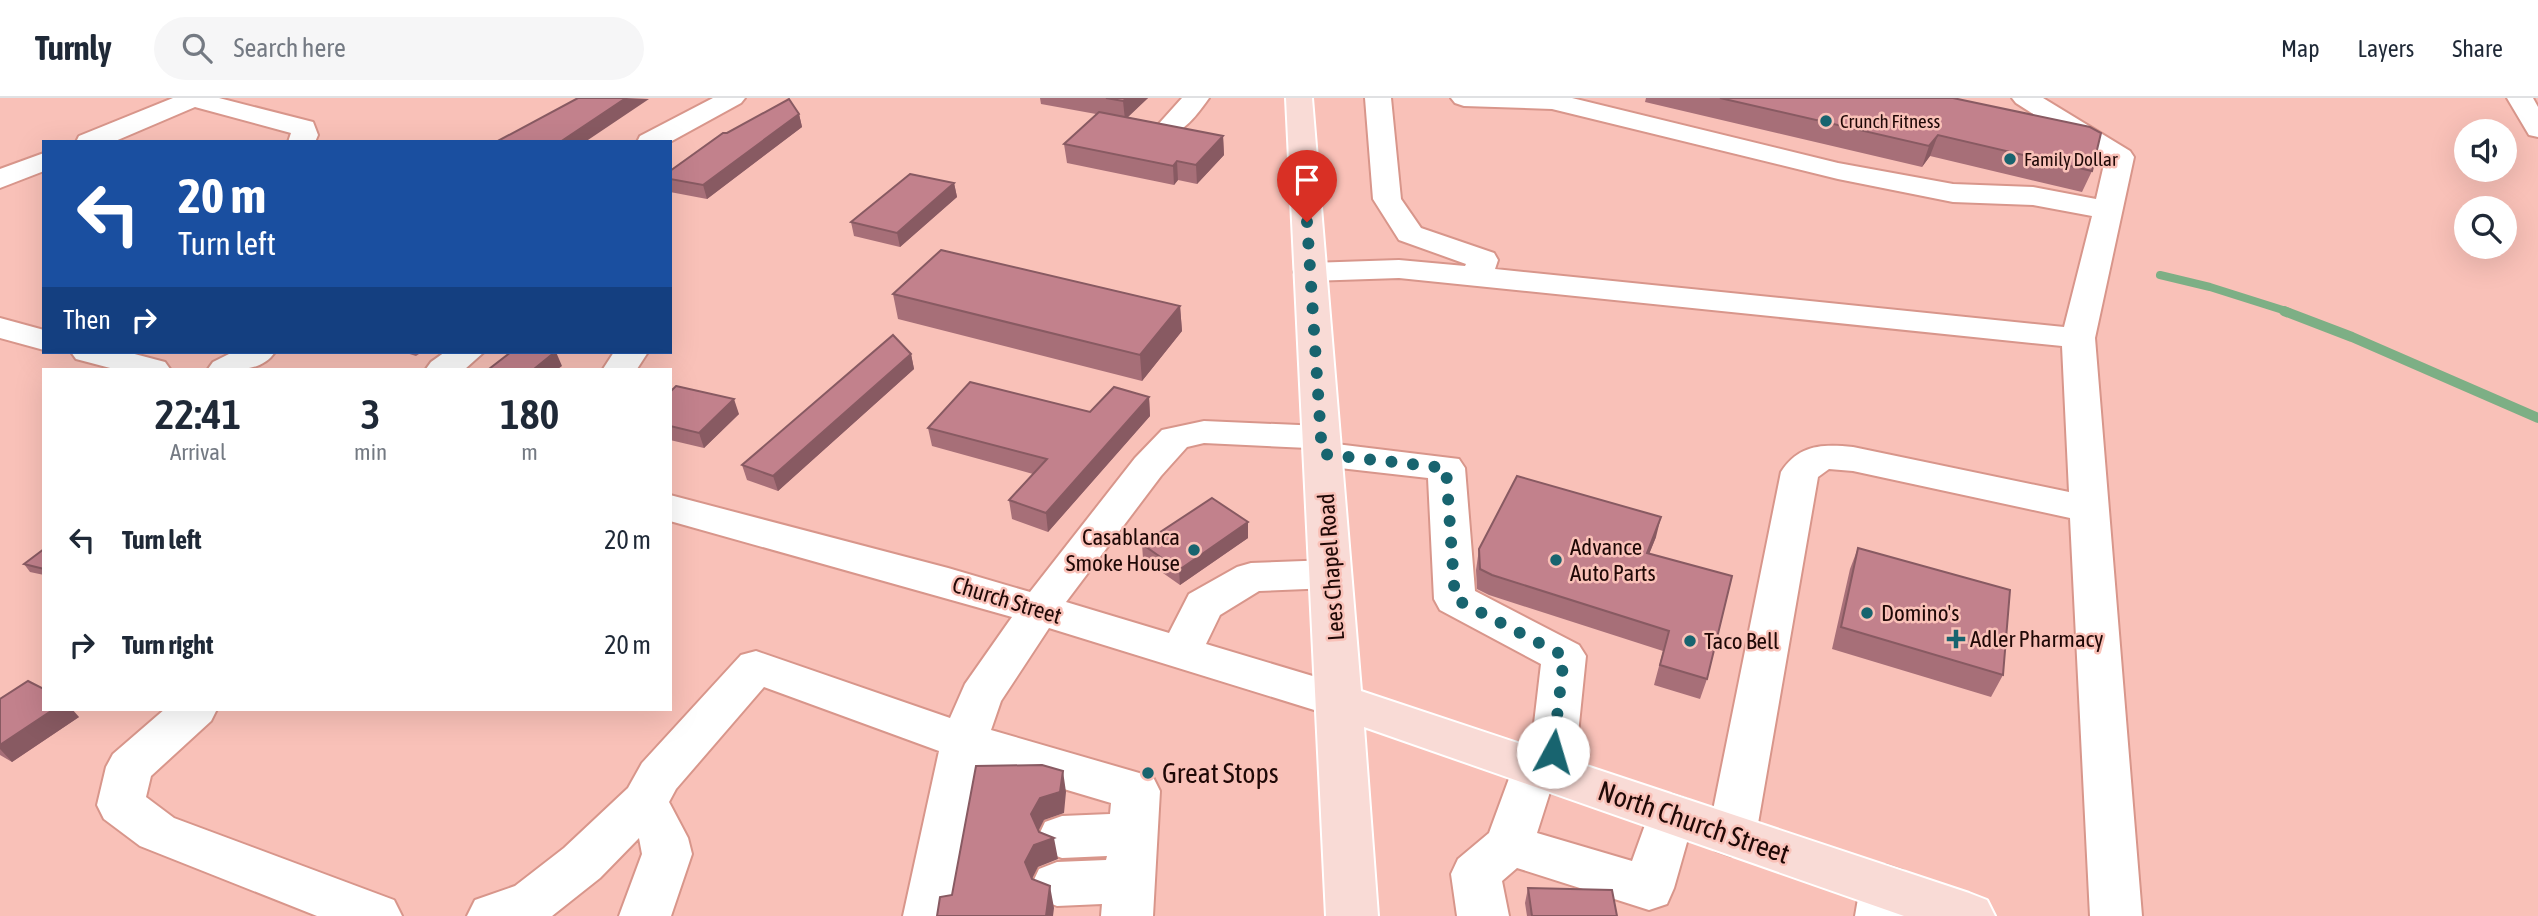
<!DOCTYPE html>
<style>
:root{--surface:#fff;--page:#f6f6f7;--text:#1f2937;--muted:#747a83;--line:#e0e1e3}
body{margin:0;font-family:"Asap Condensed",sans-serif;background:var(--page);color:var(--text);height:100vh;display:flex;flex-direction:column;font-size:26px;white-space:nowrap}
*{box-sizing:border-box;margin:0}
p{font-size:23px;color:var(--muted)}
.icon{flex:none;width:38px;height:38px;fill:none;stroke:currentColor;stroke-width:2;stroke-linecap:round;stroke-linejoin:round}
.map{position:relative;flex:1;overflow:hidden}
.details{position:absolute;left:42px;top:270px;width:630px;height:343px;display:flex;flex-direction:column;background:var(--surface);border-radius:0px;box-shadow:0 7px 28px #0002}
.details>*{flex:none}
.banner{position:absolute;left:42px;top:42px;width:630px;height:214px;border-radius:0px;box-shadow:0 7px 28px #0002;background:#1a4fa0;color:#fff;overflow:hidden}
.buttons{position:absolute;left:2454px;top:21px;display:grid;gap:14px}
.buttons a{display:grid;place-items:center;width:63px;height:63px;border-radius:50%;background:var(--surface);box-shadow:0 7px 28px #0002;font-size:35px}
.pin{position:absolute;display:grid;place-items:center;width:60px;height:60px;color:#fff;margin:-72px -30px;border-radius:50% 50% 50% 0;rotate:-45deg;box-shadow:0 0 7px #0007}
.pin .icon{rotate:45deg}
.me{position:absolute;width:77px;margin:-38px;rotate:6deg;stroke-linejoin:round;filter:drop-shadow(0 0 5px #0008)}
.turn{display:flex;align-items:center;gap:24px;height:147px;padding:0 21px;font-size:32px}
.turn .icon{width:91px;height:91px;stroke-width:2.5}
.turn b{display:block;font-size:49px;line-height:60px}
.then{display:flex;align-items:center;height:66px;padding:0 21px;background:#0003;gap:14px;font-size:26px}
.eta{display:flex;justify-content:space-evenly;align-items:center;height:119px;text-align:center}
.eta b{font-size:42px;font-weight:600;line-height:49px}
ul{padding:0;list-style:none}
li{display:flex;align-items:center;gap:21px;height:105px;padding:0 21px}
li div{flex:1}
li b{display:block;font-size:26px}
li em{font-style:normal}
header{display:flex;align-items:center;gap:42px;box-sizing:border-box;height:98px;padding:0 35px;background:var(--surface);border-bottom:2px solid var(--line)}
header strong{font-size:33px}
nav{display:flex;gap:38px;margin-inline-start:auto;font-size:24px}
.search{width:490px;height:63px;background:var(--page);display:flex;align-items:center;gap:18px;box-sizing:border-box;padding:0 24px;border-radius:38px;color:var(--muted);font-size:26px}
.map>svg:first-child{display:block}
</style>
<header>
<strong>Turnly</strong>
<div class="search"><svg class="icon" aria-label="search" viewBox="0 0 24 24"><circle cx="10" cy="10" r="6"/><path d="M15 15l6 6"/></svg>Search here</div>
<nav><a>Map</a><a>Layers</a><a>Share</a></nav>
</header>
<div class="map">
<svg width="2538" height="818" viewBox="0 0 2538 818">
<rect width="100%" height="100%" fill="#f9c1b8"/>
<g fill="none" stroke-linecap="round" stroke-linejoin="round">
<!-- stream-far1 -->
<path stroke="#7daf85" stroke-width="8" d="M 2160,177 L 2210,189 L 2289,214"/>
<!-- stream -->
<path stroke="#7daf85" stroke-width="10" d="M 2284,213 L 2352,239 L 2538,320"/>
<defs>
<path id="minor" d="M 173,0 L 219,0 L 313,24 L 318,37 L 315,44 L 288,44 L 291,35 L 195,9 L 113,44 L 76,44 L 79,38 Z
M 713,0 L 745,0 L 741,5 L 670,44 L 637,44 L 640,38 Z
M 1182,0 L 1209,0 C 1197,17 1180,41 1159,36 L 1155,30 Z
M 1365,0 L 1391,0 L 1401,101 L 1421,130 L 1494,155 L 1498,162 L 1495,171 L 2064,229 L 2092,118 L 2033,107 L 1953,104 L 1838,81 L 1552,11 L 1464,8 L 1455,5 L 1451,0 L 1572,0 L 1838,65 L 1953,86 L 2033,89 L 2096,101 L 2105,62 L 2016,5 L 2012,0 L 2043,0 L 2130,53 L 2134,59 L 2095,240 L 2142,818 L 2090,818 L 2070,420 L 1853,373 L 1829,371 L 1818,379 L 1756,737 L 1749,752 L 1732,758 L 1715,752 L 1708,737 L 1781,374 C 1799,346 1823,346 1853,349 L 2069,394 L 2062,248 L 1399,180 L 1310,183 L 1299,181 L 1294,174 L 1299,167 L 1310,165 L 1399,162 L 1465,168 L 1466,166 L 1399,142 L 1373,101 Z
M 2507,0 L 2533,0 L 2538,9 L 2538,39 L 2529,37 Z
M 44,55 L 44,73 L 0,90 L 0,71 Z
M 0,220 L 44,232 L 44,252 L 0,240 Z
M 71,254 L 127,254 L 165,264 L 170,271 L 114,271 L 76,261 Z
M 233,254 L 275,254 C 260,276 232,271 208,271 L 213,264 Z
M 445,254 L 484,254 L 465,271 L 426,271 L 431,264 Z
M 614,254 L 648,254 L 637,271 L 603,271 Z
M 1204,323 L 1322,328 L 1335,331 L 1340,339 L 1336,346 L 1459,361 L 1465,370 L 1475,493 L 1579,547 L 1586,558 L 1574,675 L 1568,688 L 1550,694 L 1537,735 L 1632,763 L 1654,702 L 1671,696 L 1688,702 L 1695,716 L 1674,790 L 1667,806 L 1649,812 L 1517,770 L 1502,783 L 1509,818 L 1457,818 L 1451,776 L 1458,761 L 1489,735 L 1518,656 L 1531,651 L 1541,566 L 1440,512 L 1434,501 L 1428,380 L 1322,368 L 1309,364 L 1304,356 L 1308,350 L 1204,345 L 1187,349 L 1161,378 L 1066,504 L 1169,535 L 1189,496 L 1237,469 L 1251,465 L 1331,462 L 1345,466 L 1351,476 L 1345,486 L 1331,490 L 1259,493 L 1220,517 L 1206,546 L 1356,591 L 1362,603 L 1356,615 L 1340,620 L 1049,530 L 1001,603 L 991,632 L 1153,679 L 1160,693 L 1153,818 L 1101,818 L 1102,806 L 1057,808 L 1039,801 L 1032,786 L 1039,771 L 1057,764 L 1106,762 L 1107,758 L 1062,760 L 1045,754 L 1038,739 L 1045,724 L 1062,718 L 1110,716 L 1111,705 L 983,667 L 955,818 L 903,818 L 939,653 L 764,589 L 676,691 L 669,704 L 688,740 L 692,756 L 671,818 L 619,818 L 642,756 L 639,740 L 600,780 L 552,818 L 467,818 L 475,802 L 515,788 L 564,750 L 628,690 L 642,665 L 741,557 L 756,553 L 950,620 L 965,586 L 1012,519 L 670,423 L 670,397 L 948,470 L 1030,494 L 1135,360 L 1162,332 Z
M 165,611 L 217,611 L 211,623 L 151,678 L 146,699 L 174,720 L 394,802 L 402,818 L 317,818 L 140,748 L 104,721 L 97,707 L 106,669 L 113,656 Z
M 1885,767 L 1903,773 L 1910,789 L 1907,818 L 1855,818 L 1860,789 L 1867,773 Z"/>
<path id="major" d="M 1286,0 L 1312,0 L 1361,593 L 1969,795 L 1987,802 L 1995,818 L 1904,818 L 1364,629 L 1378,818 L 1326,818 Z"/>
</defs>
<!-- minor casing -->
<use href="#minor" stroke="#d8968b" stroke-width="4"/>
<!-- major casing -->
<use href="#major" stroke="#fff" stroke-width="4"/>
<!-- minor -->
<use href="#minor" fill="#fff" fill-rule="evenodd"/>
<!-- major -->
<use href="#major" fill="#f9dbd6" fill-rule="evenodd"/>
</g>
<!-- wall -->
<path fill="#a76f78" d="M 1040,0 L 1148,0 L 1127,19 L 1223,38 L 1224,57 L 1197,86 L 1178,82 L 1174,87 L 1067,65 L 1064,46 L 1096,16 L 1041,6 Z
M 1646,0 L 1955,0 L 1954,1 L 2092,73 L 2082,94 L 1930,58 L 1922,69 L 1645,4 Z
M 799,16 L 802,29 L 707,101 L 670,94 L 670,73 Z
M 954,85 L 957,99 L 900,149 L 854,138 L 851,124 Z
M 893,196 L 1180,208 L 1182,233 L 1142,283 L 898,221 Z
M 403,254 L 422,254 L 416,258 Z
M 911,256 L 914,271 L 778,393 L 747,382 L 742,367 Z
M 670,294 L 739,316 L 704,350 L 670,342 Z
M 1149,299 L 1150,318 L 1048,434 L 1012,421 L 1009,402 L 1033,376 L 932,348 L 928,330 L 1090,314 Z
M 1656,439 L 1649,456 L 1707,581 L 1700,601 L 1654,587 L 1663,553 L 1489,497 L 1477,491 L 1476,472 L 1479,451 Z
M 1248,440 L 1180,487 L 1143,461 L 1142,446 Z
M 1858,450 L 2003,577 L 1991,599 L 1832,551 L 1850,471 Z
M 44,451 L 44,477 L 30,474 L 24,466 Z
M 0,601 L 79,619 L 12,664 L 0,657 Z
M 1528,790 L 1617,818 L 1527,818 L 1525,805 Z"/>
<!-- shaded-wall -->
<path fill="#885a62" d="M 626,0 L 649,1 L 585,44 L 560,44 Z
M 1127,0 L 1148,0 L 1125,22 L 1123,3 Z
M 799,16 L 802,29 L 707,101 L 703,87 Z
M 1938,37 L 1930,58 L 1922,69 L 1929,48 Z
M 1223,38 L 1224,57 L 1197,86 L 1196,67 Z
M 1177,63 L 1178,82 L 1174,87 L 1173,68 Z
M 954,85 L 957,99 L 900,149 L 897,135 Z
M 1180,208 L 1182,233 L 1142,283 L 1140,257 Z
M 556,254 L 562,268 L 558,271 L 534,271 Z
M 911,256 L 914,271 L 778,393 L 773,378 Z
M 1149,299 L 1150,318 L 1048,434 L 1046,415 Z
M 734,301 L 739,316 L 704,350 L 699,335 Z
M 1661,419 L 1656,439 L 1641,476 L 1647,455 Z
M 1248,424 L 1248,440 L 1180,487 L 1179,472 Z
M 54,611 L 72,611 L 79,619 L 12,664 L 0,651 L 0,647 Z
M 1063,673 L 1066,694 L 1064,715 L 1044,722 L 1036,738 L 1031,716 L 1040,700 Z
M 1054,740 L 1058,761 L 1038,769 L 1030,785 L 1025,764 L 1034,747 Z
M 1050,788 L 1054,810 L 1053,818 L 1046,818 Z"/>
<!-- building -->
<path fill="#c2818c" stroke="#885a62" stroke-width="2" d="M 578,0 L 626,0 L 560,44 L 496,44 Z
M 1106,0 L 1127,0 L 1123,3 Z
M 1720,0 L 1953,0 L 2090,29 L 2101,35 L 2092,73 L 1938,37 L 1929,48 Z
M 789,1 L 799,16 L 703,87 L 670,81 L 670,73 L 723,35 L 727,35 Z
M 1099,14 L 1223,38 L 1196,67 L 1177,63 L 1173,68 L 1064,46 Z
M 910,76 L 954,85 L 897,135 L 851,124 Z
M 941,152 L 1180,208 L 1140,257 L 893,196 Z
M 893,237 L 911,256 L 773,378 L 742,367 Z
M 511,254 L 555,254 L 534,271 L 489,271 Z
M 970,284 L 1090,314 L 1114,289 L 1149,299 L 1046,415 L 1009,402 L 1047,361 L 928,330 Z
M 676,288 L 734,301 L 699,335 L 670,328 L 670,294 Z
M 1517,378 L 1661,419 L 1647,455 L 1732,478 L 1707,581 L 1660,567 L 1669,533 L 1492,477 L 1480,471 L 1479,451 Z
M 1212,400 L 1248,424 L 1179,472 L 1142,446 Z
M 1858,450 L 2010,492 L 2003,577 L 1841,529 Z
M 44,451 L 44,471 L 24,466 Z
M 28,583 L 44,591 L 44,611 L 54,611 L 0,647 L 0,601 Z
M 1042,667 L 1063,673 L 1060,694 L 1040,700 L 1031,716 L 1039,734 L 1054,740 L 1034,747 L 1025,764 L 1032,781 L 1050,788 L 1046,818 L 937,818 L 940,799 L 952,797 L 976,668 Z
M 1528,790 L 1612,792 L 1617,818 L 1532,818 Z"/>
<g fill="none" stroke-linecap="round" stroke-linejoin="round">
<!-- route -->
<path stroke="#18646f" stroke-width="12" stroke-dasharray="0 21.6" d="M 1307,124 L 1322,356 L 1446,370 L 1455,501 L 1564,558 L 1553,654"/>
</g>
<!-- markers -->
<g fill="#18646f" stroke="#f9c1b8" stroke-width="2.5">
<circle cx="1826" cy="23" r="7"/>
<circle cx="2010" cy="61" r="7"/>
<circle cx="1194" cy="452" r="7"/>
<circle cx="1556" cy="462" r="7"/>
<circle cx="1867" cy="515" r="7"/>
<path d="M1952.5 530.5h7v7h7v7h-7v7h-7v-7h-7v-7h7z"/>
<circle cx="1690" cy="543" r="7"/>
<circle cx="1148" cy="675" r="7"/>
</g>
<g text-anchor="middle" stroke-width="5" stroke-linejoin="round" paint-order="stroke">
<!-- far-poi labels -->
<g font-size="19" fill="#1f0806" stroke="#f9c1b8" text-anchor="start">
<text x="1840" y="30">Crunch Fitness</text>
<text x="2024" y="68">Family Dollar</text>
</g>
<!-- poi labels -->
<g font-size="23" fill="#1f0806" stroke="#f9c1b8" text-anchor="start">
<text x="1180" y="447" text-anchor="end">Casablanca<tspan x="1180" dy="26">Smoke House</tspan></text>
<text x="1570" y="457">Advance<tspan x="1570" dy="26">Auto Parts</tspan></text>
<text x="1881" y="523">Domino's</text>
<text x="1970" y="549">Adler Pharmacy</text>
<text x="1704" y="551">Taco Bell</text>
</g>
<!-- street labels -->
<g font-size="23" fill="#1f0806" stroke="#f9c1b8">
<text transform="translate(1331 469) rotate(-94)" y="8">Lees Chapel Road</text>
<text transform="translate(1007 502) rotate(17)" y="8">Church Street</text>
</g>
<!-- near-poi labels -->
<g font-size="28" fill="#1f0806" stroke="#f9c1b8" text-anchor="start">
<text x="1162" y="685">Great Stops</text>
</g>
<!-- near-street labels -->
<g font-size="28" fill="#1f0806" stroke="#f9c1b8">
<text transform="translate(1694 724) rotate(19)" y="10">North Church Street</text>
</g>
</g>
</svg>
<div class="buttons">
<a><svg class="icon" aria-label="sound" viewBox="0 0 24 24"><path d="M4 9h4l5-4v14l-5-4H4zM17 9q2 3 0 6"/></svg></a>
<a><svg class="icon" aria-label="search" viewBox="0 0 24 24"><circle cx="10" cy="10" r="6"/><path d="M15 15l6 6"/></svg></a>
</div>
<div class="pin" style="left:1307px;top:124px;background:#d93025"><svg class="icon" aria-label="arrive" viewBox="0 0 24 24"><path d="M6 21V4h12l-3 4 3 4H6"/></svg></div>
<svg class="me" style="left:1553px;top:654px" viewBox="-20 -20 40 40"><circle r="19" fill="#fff"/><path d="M0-13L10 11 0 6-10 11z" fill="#18646f"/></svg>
<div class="banner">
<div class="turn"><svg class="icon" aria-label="left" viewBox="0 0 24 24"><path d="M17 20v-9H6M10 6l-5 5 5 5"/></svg><div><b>20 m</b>Turn left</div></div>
<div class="then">Then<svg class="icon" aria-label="right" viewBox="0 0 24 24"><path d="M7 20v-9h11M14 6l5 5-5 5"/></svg></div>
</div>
<section class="details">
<div class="eta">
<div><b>22:41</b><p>Arrival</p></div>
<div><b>3</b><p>min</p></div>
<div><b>180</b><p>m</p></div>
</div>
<ul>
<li><svg class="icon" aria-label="left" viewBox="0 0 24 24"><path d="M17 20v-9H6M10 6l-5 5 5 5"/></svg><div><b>Turn left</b></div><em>20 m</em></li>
<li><svg class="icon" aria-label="right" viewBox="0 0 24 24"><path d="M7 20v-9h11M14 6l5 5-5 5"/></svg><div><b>Turn right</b></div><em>20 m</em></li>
</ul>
</section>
</div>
